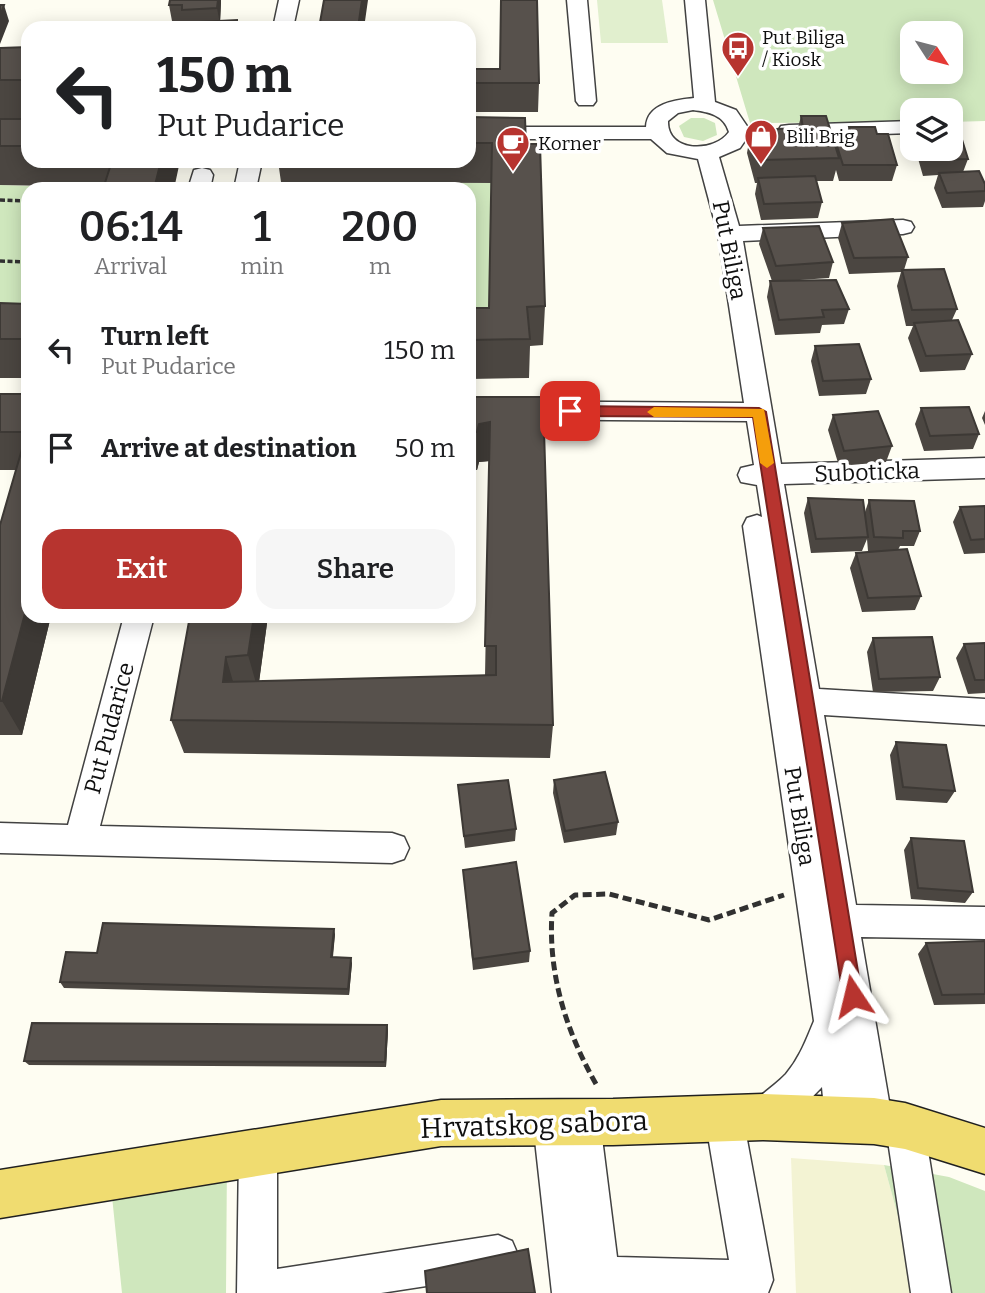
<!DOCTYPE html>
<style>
:root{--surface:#fff;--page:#f6f6f6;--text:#202124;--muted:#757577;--accent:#b7342f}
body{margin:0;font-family:Bitter,serif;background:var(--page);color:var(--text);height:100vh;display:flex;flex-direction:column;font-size:26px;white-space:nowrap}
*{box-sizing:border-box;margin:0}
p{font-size:23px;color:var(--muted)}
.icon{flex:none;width:38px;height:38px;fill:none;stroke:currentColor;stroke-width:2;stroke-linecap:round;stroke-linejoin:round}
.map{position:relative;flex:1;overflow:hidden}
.side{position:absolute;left:21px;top:182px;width:455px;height:441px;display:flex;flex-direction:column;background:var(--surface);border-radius:21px;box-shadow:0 4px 18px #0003}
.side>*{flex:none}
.banner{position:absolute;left:21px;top:21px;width:455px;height:147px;border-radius:21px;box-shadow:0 4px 18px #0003;background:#fff;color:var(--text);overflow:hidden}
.needle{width:46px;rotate:126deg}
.fabs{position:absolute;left:900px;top:21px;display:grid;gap:14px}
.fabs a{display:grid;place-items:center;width:63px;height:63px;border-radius:14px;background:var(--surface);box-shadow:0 4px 18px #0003;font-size:35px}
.pin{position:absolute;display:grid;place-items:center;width:60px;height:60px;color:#fff;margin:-30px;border-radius:14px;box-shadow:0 4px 10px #0006}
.me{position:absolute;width:77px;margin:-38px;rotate:350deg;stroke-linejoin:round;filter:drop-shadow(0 0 5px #0008)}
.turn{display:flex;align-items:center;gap:24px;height:147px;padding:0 21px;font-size:32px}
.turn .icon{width:91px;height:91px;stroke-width:2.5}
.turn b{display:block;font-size:49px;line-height:60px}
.eta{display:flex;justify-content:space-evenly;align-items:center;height:119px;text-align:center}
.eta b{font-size:42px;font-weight:600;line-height:49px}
.primary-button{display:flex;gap:14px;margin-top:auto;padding:14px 21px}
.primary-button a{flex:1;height:80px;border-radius:21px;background:var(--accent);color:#fff;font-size:28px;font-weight:600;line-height:80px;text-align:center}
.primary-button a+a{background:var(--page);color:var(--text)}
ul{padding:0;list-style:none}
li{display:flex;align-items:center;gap:21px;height:98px;padding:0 21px}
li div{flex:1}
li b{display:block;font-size:26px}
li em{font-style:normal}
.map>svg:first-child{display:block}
</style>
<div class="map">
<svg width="985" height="1293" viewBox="0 0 985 1293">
<rect width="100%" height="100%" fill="#fefdf2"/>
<!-- farmland -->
<path fill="#f3f3d3" d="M 791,1158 L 884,1165 L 919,1293 L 796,1293 Z"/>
<!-- green -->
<path fill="#cfe7bd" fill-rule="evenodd" d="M 713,0 L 985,0 L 985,121 L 950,122 L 950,110 L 912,110 L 912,122 L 750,123 ZM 912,33 L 950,33 L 950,72 L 912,72 Z
M 691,118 L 704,118 L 715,123 L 717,135 L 703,141 L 684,137 L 679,126 Z
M 281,182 L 492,183 L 489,347 L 469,347 L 469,189 L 280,189 Z
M 0,185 L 127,189 L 28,189 L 28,331 L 0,330 Z
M 227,1158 L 226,1293 L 122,1293 L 110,1177 Z
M 884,1165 L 949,1177 L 985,1191 L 985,1293 L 919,1293 Z"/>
<!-- pitch -->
<path fill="#e1efce" d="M 597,0 L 662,0 L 668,43 L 601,43 Z"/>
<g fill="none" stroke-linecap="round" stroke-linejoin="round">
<defs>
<path id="minor" d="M 279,0 L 299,0 L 293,28 L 273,28 Z
M 567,0 L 587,0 L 596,101 L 593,105 L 579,105 L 576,101 Z
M 685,0 L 705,0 L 715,102 L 736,110 L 751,132 L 740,148 L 719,157 L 739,226 L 903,220 L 911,222 L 914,227 L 911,232 L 903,234 L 743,241 L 781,464 L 985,458 L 985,478 L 784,484 L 819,689 L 985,699 L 985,725 L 824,715 L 856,905 L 985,907 L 985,939 L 861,937 L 891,1113 L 905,1107 L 918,1113 L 924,1126 L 951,1293 L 911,1293 L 887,1134 L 874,1140 L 861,1134 L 859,1130 L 857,1133 L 844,1139 L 831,1133 L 825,1120 L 822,1087 L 789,1121 L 763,1136 L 750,1130 L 744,1117 C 752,1098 772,1089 786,1074 C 800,1057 806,1040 814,1021 L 743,526 L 747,518 L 757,515 L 762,517 L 757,485 L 741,482 L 738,475 L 741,468 L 754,465 L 747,421 L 469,419 L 469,401 L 744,403 L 718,234 L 698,159 L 667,153 L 651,139 L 469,139 L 469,127 L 646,127 C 647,103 676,100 694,98 ZM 693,110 C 709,112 724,115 729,132 C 714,153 667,153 668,121 L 678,113 Z
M 912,121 L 912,133 L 789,137 L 781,136 L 778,131 L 781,126 L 789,125 Z
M 240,161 L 262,161 L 256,189 L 234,189 Z
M 202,168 L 210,170 L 213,175 L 210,189 L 188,189 L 194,170 Z
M 124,616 L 154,616 L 100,826 L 392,833 L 404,837 L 409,848 L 404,859 L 392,863 L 0,853 L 0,823 L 68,825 Z
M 724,1099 L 737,1105 L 743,1118 L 773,1280 L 768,1293 L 552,1293 L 533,1122 L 539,1109 L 552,1103 L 566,1112 L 581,1103 L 594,1109 L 600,1122 L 617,1257 L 729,1260 L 705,1118 L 711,1105 Z
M 258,1134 L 271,1140 L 277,1153 L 277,1269 L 498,1235 L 512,1241 L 518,1255 L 512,1269 L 498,1275 L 381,1293 L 237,1293 L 239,1153 L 245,1140 Z"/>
<path id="major" d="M 763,1094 L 874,1098 L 905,1103 L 985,1128 L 985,1174 L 905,1149 L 874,1144 L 763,1140 L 613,1145 L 441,1146 L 0,1218 L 0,1170 L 441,1100 L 613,1099 Z"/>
</defs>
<!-- minor casing -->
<use href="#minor" stroke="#424242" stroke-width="3"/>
<!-- major casing -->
<use href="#major" stroke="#202020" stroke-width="3"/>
<!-- path-far1 -->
<path stroke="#313131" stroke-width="3.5" stroke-dasharray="5 2.5" stroke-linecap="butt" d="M 0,200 L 28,201
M 0,261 L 28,262"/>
<!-- path -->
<path stroke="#313131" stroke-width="5" stroke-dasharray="9 4.5" stroke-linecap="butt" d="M 596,1084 C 566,1031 548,974 552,913 L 575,895 L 609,894 L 709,920 L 784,895"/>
<!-- minor -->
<use href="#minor" fill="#fff" fill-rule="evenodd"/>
<!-- major -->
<use href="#major" fill="#f0dc70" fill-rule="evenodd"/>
</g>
<!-- wall -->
<path fill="#4b4641" d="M 170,0 L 221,0 L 220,21 L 237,20 L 239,28 L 180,28 L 184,23 L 184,21 L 172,21 L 169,5 Z
M 28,47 L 28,161 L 180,161 L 181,162 L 104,187 L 0,185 L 0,48 Z
M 469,59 L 470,69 L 539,83 L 538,112 L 469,112 Z
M 801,116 L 835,146 L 836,143 L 845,142 L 849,127 L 877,134 L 897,165 L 892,181 L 839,181 L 836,170 L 833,181 L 816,181 L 822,202 L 818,218 L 761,220 L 755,194 L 757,183 L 755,183 L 747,153 L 751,130 L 798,128 Z
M 469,117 L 526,144 L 545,306 L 543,345 L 530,346 L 529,378 L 469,379 L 469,308 L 489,308 L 492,183 L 281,182 L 278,161 L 469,161 Z
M 919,149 L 950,149 L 968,159 L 963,172 L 985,184 L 985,201 L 983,207 L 942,208 L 934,188 L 938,175 L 923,176 L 917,155 Z
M 842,223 L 908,257 L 904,270 L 957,309 L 952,320 L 972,354 L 965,370 L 920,372 L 908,338 L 913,326 L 906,326 L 897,286 L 901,272 L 849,274 L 838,238 Z
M 763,228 L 833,262 L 829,278 L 785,281 L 849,309 L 844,324 L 822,325 L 820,333 L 775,335 L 767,297 L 770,281 L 772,281 L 759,244 Z
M 0,303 L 28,304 L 28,378 L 0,378 Z
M 815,346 L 871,379 L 866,394 L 819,396 L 811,361 Z
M 0,394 L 28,394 L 28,616 L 51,616 L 22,735 L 0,735 L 0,525 L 16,470 L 0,470 Z
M 469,397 L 543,397 L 553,725 L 550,758 L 184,753 L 171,720 L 190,616 L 268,616 L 259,681 L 485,676 L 489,461 L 479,462 L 477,470 L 469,470 Z
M 921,408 L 979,434 L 973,449 L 924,451 L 915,424 Z
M 985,411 L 985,425 L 982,418 Z
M 833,415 L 892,446 L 886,462 L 839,466 L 828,430 Z
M 808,498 L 865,512 L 869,500 L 920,531 L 914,546 L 900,546 L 898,550 L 921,596 L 915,610 L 862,612 L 850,568 L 856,553 L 876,552 L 868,551 L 867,539 L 862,551 L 811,553 L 804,513 Z
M 985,506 L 985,553 L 964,554 L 953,522 L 960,507 Z
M 873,638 L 940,677 L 933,691 L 873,692 L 867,652 Z
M 985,643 L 985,693 L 968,694 L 956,658 L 964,644 Z
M 896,742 L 955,791 L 947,803 L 896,800 L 890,755 Z
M 554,780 L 618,822 L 616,835 L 564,843 L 553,793 Z
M 458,785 L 516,829 L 515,841 L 465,848 Z
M 911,838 L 973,892 L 965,903 L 911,899 L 904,850 Z
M 463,870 L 530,951 L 529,962 L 473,970 Z
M 335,934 L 333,957 L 352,963 L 349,995 L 64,988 L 60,982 L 97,953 Z
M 985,941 L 985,1004 L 934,1005 L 918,954 L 926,943 Z
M 387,1025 L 388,1030 L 386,1067 L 29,1065 L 24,1061 Z"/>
<!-- shaded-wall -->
<path fill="#3d3935" d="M 218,0 L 221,0 L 221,3 L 220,24 L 217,8 Z
M 362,0 L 368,0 L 364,28 L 358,28 Z
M 4,5 L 9,21 L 0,44 L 0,16 Z
M 161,161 L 180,161 L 174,189 L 154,189 Z
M 490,422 L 490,461 L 479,462 L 477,470 L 477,432 L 479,424 Z
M 28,602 L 28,616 L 51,616 L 22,735 L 2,701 Z
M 254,616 L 268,616 L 258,690 L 248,655 Z
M 226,657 L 236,692 L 223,682 Z
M 334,929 L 335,934 L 332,962 L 331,957 Z
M 351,958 L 352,963 L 349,995 L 348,989 Z
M 387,1025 L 388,1030 L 386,1067 L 385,1062 Z"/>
<!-- building -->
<path fill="#57514c" stroke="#3d3935" stroke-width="2" d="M 170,0 L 218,0 L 217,8 L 182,10 L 182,5 L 169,5 Z
M 324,0 L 362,0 L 358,28 L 319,28 Z
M 501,0 L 537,0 L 539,83 L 469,83 L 469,59 L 470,59 L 470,69 L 500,69 Z
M 0,5 L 4,5 L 0,16 Z
M 237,20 L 237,28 L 180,28 L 180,23 Z
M 28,47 L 28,80 L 0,80 L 0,48 Z
M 801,116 L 826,116 L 839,158 L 759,160 L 751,130 L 803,128 Z
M 469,117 L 525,118 L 526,144 L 540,144 L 545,306 L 527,307 L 530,339 L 469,340 L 469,308 L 489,308 L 492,143 L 469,143 Z
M 0,119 L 28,119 L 28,146 L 0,146 Z
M 849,127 L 875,127 L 877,134 L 888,134 L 897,165 L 843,165 L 836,143 L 852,142 Z
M 950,130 L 959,130 L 968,159 L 928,160 L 925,149 L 950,149 Z
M 112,161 L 161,161 L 154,189 L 103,189 Z
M 979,171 L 985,184 L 985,191 L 947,193 L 939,173 Z
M 815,176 L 822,202 L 764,204 L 758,178 Z
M 893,219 L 908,257 L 854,258 L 842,223 Z
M 819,226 L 833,262 L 776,266 L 763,228 Z
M 944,269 L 957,309 L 912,310 L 902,270 Z
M 836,280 L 849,309 L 822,310 L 824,317 L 779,320 L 770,281 Z
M 0,303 L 28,304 L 28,339 L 0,339 Z
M 958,320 L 972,354 L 926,356 L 914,323 Z
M 859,344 L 871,379 L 823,381 L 815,346 Z
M 0,394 L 28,394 L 28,602 L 2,701 L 0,701 L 0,525 L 27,432 L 0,432 Z
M 469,397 L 543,397 L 553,725 L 171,720 L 190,616 L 254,616 L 248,655 L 226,657 L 223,682 L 496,675 L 496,646 L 485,646 L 490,422 L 479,424 L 477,432 L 469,432 Z
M 969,407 L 979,434 L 930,436 L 921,408 Z
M 878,411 L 892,446 L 844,451 L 833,415 Z
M 808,498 L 863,500 L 868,537 L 816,539 Z
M 869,500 L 914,501 L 920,531 L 903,531 L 903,538 L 874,537 Z
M 985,506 L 985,539 L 971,540 L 960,507 Z
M 907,549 L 921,596 L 868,598 L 856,553 Z
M 932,637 L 940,677 L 879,679 L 873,638 Z
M 985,643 L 985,680 L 975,680 L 964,644 Z
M 896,742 L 946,745 L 955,791 L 903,787 Z
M 605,772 L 618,822 L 565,831 L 554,780 Z
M 508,780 L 516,829 L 464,836 L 458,785 Z
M 911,838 L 964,841 L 973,892 L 918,888 Z
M 516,862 L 530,951 L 473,959 L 463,870 Z
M 103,923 L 334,929 L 331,957 L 351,958 L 348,989 L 60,982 L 66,952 L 97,953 Z
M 985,941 L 985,994 L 942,995 L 926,943 Z
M 32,1023 L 387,1025 L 385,1062 L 24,1061 Z
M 528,1249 L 535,1293 L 427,1293 L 425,1271 Z"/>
<!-- route -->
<path fill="#b7342f" stroke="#77221f" stroke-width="2" d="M 570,406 L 759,408 L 766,412 L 862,996 L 860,1002 L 853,1005 L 846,1002 L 843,996 L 753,417 L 570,416 L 563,411 Z"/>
<!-- slow -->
<path fill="#f59e0b" d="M 654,407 L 764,409 L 774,463 L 767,468 L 760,463 L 753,417 L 654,417 L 647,412 Z"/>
<!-- icons -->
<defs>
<symbol id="bus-pin" viewBox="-11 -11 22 30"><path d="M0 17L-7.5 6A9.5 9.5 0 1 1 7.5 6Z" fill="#b7342f" stroke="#fff"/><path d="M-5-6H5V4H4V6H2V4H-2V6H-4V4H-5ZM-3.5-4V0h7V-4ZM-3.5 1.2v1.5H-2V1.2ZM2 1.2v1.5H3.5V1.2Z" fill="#fff"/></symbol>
<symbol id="shop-pin" viewBox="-11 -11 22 30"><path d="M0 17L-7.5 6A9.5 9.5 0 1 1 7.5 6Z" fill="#b7342f" stroke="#fff"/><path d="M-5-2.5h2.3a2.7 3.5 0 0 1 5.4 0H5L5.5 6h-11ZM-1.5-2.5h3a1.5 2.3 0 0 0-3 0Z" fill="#fff"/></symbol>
<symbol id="cafe-pin" viewBox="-11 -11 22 30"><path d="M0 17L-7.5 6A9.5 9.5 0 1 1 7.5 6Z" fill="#b7342f" stroke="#fff"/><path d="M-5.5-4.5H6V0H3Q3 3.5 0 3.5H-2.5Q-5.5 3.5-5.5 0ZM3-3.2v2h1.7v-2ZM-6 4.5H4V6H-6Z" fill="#fff"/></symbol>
</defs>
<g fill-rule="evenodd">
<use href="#bus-pin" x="719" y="29" width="38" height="52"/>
<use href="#shop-pin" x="742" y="117" width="38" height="52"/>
<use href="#cafe-pin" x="494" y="124" width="38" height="52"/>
</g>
<g text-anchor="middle" stroke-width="7" stroke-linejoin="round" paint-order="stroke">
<!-- far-poi labels -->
<g font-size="19" fill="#0f0f0f" stroke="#fff" text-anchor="start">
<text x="762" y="44">Put Biliga<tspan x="762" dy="22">/ Kiosk</tspan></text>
<text x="786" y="143">Bili Brig</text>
<text x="538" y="150">Korner</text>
</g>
<!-- street labels -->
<g font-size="23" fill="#0f0f0f" stroke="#fff">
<text transform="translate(730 250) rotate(79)" y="8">Put Biliga</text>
<text transform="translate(867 472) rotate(-2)" y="8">Suboticka</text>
<text transform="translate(109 728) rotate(-75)" y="8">Put Pudarice</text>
<text transform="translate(800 816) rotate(81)" y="8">Put Biliga</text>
</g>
<!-- near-street labels -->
<g font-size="28" fill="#0f0f0f" stroke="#fff">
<text transform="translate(534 1124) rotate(-2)" y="10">Hrvatskog sabora</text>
</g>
</g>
</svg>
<div class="fabs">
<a><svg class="needle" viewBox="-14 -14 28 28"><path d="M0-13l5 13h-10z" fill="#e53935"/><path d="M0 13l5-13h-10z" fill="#757577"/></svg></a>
<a><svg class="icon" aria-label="layers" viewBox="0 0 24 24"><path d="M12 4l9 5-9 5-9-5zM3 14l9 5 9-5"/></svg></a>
</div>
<div class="pin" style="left:570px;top:411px;background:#d93025"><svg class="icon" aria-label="arrive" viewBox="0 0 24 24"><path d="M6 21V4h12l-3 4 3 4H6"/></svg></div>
<svg class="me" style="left:853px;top:996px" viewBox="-20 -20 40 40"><path d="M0-17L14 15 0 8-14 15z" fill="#b7342f" stroke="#fff" stroke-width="4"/></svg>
<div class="banner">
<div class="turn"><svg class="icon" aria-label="left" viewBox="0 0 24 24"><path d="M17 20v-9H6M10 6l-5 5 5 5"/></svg><div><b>150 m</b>Put Pudarice</div></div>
</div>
<section class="side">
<div class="eta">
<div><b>06:14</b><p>Arrival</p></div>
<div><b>1</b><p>min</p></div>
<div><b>200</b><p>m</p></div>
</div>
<ul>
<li><svg class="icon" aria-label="left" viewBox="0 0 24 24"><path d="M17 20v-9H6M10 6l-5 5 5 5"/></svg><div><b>Turn left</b><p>Put Pudarice</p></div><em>150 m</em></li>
<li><svg class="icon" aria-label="arrive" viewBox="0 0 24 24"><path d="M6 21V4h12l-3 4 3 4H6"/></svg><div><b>Arrive at destination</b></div><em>50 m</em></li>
</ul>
<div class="primary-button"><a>Exit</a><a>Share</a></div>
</section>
</div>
